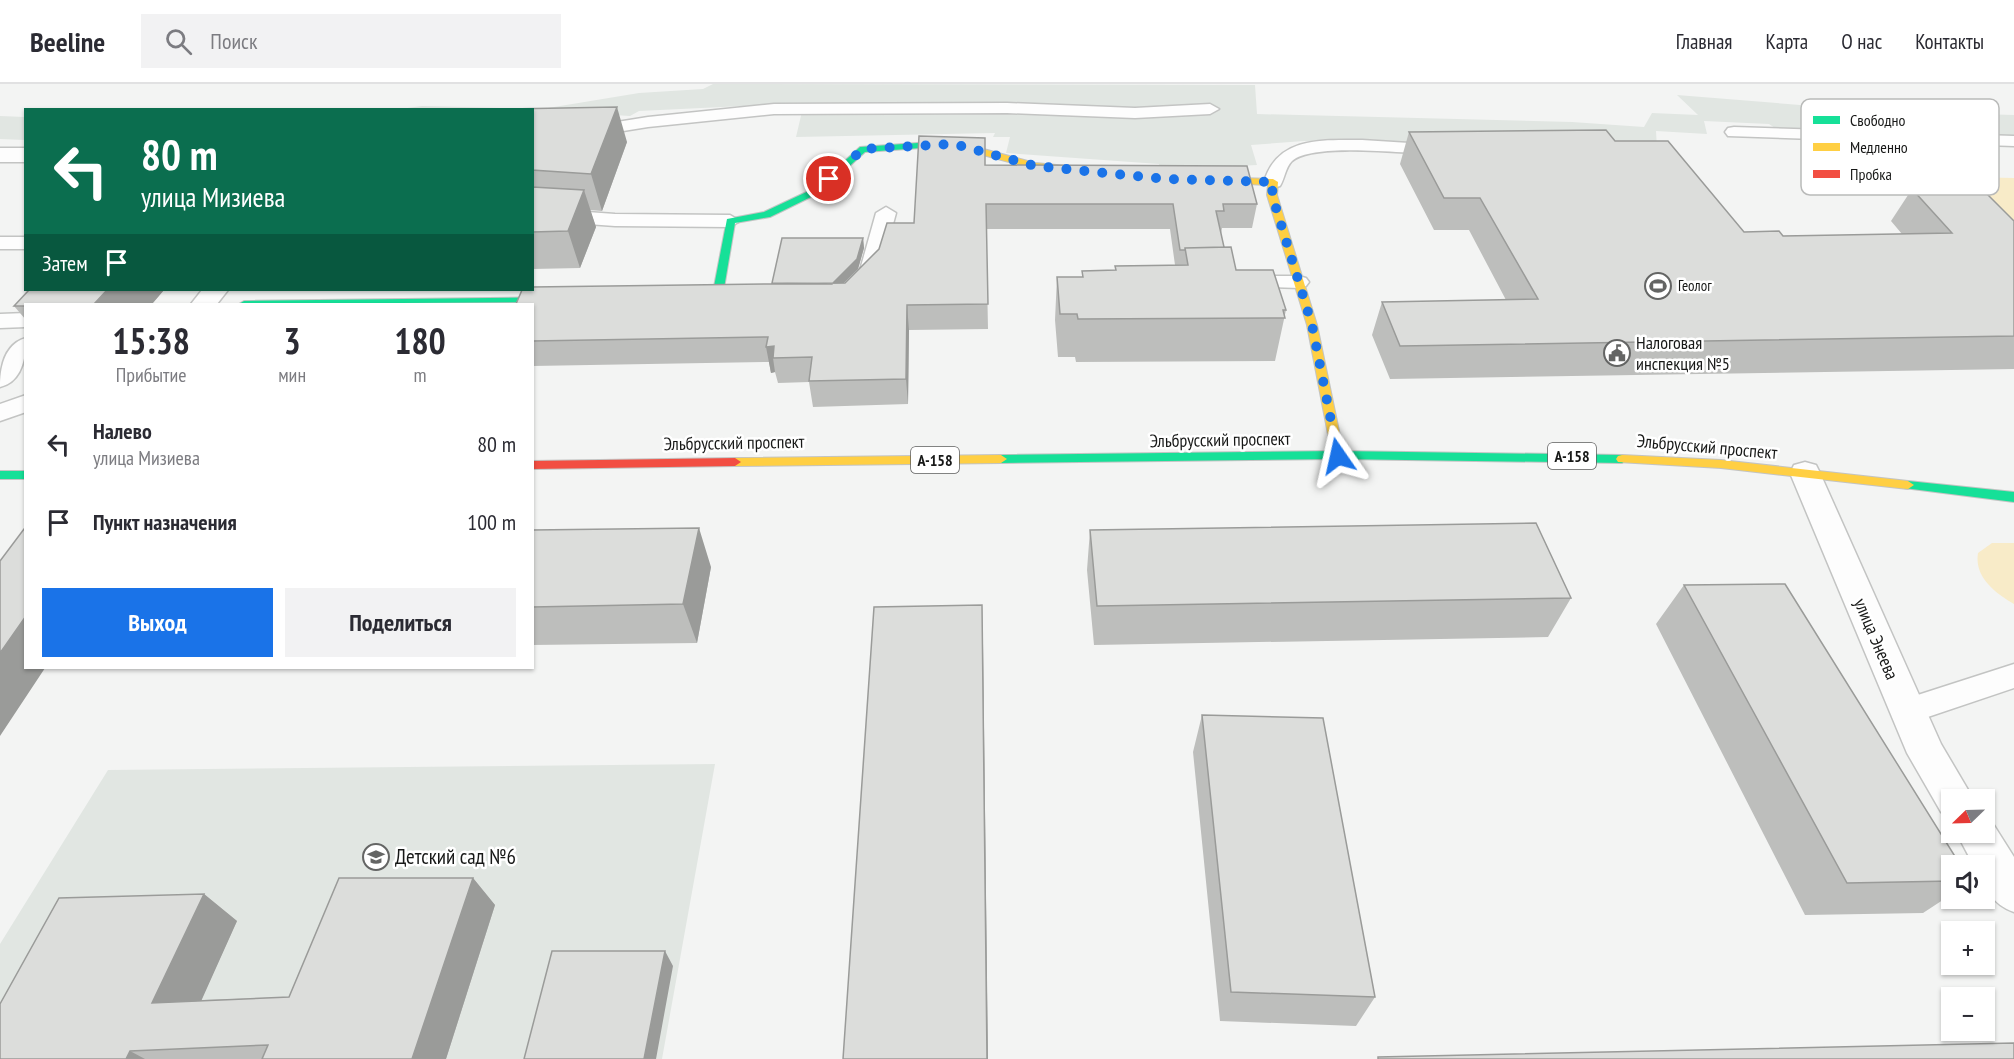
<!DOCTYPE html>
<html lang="ru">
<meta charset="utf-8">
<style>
:root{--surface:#fff;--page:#f2f2f3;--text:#2b2b33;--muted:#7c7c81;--line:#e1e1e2;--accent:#1a73e8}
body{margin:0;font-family:"PT Sans Narrow",sans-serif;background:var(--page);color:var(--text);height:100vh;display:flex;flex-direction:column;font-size:22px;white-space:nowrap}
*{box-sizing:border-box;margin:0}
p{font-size:20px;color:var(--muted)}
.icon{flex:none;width:33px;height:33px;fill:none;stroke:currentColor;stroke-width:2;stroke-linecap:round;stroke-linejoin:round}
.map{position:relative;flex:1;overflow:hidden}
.drawer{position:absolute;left:24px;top:219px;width:510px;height:366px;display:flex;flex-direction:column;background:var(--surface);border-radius:0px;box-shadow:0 2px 4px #0004}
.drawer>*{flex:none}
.top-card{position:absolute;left:24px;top:24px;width:510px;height:183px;border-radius:0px;box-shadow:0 2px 4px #0004;background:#0b6e4f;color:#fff;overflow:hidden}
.needle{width:39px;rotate:247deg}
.controls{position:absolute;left:1941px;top:705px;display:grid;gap:12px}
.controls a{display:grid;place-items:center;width:54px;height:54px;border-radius:0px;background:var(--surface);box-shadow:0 2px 4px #0004;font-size:30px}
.pin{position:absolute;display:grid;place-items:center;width:51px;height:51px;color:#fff;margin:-26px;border:3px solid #fff;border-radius:50%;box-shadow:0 2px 6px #0007}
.me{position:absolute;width:66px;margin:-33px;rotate:349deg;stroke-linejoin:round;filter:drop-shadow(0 0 4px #0008)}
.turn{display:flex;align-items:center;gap:21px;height:126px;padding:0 18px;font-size:27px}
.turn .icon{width:78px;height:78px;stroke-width:2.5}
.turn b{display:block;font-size:42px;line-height:51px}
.then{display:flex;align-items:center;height:57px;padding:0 18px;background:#0003;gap:12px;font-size:22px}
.eta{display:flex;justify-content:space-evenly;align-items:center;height:102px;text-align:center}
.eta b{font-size:36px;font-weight:700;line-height:42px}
.cta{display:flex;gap:12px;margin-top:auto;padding:12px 18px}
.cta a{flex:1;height:69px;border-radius:0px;background:var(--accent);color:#fff;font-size:24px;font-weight:700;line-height:69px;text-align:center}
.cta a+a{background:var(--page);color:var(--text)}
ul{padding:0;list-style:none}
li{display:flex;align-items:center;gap:18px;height:78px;padding:0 18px}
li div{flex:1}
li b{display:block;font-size:22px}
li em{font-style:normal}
header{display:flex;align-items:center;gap:36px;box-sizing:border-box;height:84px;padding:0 30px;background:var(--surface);border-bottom:2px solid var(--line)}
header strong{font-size:28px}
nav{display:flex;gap:33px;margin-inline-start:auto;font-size:21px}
.search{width:420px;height:54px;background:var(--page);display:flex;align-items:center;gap:15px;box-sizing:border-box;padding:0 21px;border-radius:0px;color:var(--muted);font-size:22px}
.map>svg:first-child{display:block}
</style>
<header>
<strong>Beeline</strong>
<div class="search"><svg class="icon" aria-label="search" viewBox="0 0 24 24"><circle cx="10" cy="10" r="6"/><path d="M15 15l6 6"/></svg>Поиск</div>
<nav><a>Главная</a><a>Карта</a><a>О нас</a><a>Контакты</a></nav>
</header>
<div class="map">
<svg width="2014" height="975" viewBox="0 0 2014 975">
<rect width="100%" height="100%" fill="#f3f4f3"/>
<!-- built -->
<path fill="#e1e6e2" d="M 713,0 L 1255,1 L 1257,30 L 1572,38 L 1644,43 L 1652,29 L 1698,31 L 1677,11 L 1875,27 L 2014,31 L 2014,53 L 1866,43 L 1866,51 L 1775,44 L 1769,40 L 1704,37 L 1707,50 L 1656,47 L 1657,64 L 1460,63 L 1304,57 L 1251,61 L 1257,81 L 1159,86 L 1159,80 L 1006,69 L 1010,53 L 993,53 L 995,49 L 796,53 L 804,19 L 639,27 L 630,32 L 532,26 L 393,26 L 422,22 L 542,25 L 639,9 L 703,5 Z
M 0,32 L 25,33 L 25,56 L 0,55 Z
M 715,680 L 662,975 L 0,975 L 0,860 L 108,686 Z"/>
<!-- green -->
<path fill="#f8ebc8" d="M 1922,92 L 2014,94 L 2014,181 Z
M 1992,459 L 2014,459 L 2014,520 C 1995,509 1974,493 1978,469 Z"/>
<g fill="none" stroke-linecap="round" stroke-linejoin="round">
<defs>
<path id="lane" d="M 1007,19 L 1135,24 L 1210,20 L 1219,25 L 1210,30 L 1135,34 L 1007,29 L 774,30 L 648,43 L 592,52 L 532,54 L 532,44 L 592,42 L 648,33 L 774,20 Z
M 1734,43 L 2014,52 L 2014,62 L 1728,52 L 1725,48 L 1728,44 Z
M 1362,56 L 1441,61 L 1450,66 L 1441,71 C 1410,70 1314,58 1292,77 C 1285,84 1285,94 1280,102 L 1273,104 L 1264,98 C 1277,52 1323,56 1362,56 Z
M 886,123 L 896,129 L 880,188 L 865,204 L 851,204 L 848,200 L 860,186 L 876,129 Z
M 532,124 L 615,130 L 730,131 L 740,137 L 730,143 L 615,142 L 532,136 Z
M 0,153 L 26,153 L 26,165 L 0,165 Z
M 1240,192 L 1299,192 L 1306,194 L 1309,198 L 1306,202 L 1299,204 L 1233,202 L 1230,198 L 1233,194 Z
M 26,229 L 26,243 L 0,244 L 0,230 Z
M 26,254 C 26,273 22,298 0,303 C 0,285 4,260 26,254 Z
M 26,311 L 26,328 L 0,337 L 0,320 Z
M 2014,580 L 2014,604 L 1907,640 L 1896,636 L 1892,627 L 1896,618 Z"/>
<path id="street" d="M 0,64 L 26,64 L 26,78 L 0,78 Z
M 202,206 L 228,206 L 217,220 L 191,220 Z
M 1805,378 L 1816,381 L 1820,389 L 1941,660 L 1974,716 L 1952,716 L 1952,732 L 1941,728 L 1907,669 L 1790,389 L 1794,381 Z
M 1984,733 L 1990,735 L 2014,773 L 2014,828 C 1992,820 1984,805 1984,782 L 1974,782 L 1956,748 L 1984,748 Z"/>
<path id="fast" d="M 946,57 L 950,60 L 949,62 L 865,68 L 821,108 L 770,133 L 735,139 L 722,216 C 714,221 693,221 685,216 L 690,213 L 712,213 L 727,135 L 764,128 L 815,104 L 860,63 Z
M 563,213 L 568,216 L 567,218 L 239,220 L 244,217 Z
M 1338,367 L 1622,371 L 1628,375 L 1622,379 L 1338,375 L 1001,379 L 995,375 L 1001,371 Z
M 0,387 L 26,387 L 26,395 L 0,395 Z
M 1908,397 L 2014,408 L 2014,418 L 1904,404 L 1902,401 Z"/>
<path id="slow" d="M 954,57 L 1035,79 L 1078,83 L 1083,86 L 1078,89 L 1035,85 L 942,60 L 946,57 Z
M 1208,93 L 1273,95 L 1278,98 L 1277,111 L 1317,241 L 1344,371 L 1342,374 L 1338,375 L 1332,371 L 1307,241 L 1267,111 L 1268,101 L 1205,98 L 1205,94 Z
M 1001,371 L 1007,375 L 1001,379 L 735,382 L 729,378 L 735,374 Z
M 1622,371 L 1721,376 L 1908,397 L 1914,401 L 1908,405 L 1721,384 L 1618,378 L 1616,375 L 1618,372 Z"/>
<path id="jam" d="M 735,374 L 741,378 L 735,382 L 532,385 L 532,377 Z"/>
</defs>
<!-- lane casing -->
<use href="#lane" stroke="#c3c4c3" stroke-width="3"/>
<!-- street casing -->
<use href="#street" stroke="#c3c4c3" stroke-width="3"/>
<!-- fast casing -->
<use href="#fast" stroke="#c3c4c3" stroke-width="2"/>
<!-- slow casing -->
<use href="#slow" stroke="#c3c4c3" stroke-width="2"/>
<!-- jam casing -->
<use href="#jam" stroke="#c3c4c3" stroke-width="2"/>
<!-- lane -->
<use href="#lane" fill="#fdfdfd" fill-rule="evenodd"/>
<!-- street -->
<use href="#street" fill="#fdfdfd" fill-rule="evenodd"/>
<!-- fast -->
<use href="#fast" fill="#16e098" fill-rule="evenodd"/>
<!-- slow -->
<use href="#slow" fill="#ffcf43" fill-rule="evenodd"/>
<!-- jam -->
<use href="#jam" fill="#f24e42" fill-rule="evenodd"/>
</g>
<!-- wall -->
<path fill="#bdbebc" d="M 532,26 L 627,58 L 602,127 L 590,126 L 596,143 L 580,184 L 532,185 Z
M 1409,48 L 1615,57 L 1744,148 L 1783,152 L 1902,150 L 1891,137 L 1912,105 L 2014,137 L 2014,285 L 1390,295 L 1372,251 L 1382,218 L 1506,216 L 1469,146 L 1434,146 L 1400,80 Z
M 985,81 L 1257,120 L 1252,144 L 1222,144 L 1221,150 L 1224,163 L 1236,186 L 1286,226 L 1275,277 L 1076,278 L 1075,273 L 1058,273 L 1055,236 L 1057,193 L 1082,193 L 1082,187 L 1115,186 L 1115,182 L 1175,181 L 1170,145 L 986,145 L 988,245 L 909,246 L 908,320 L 813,323 L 809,298 L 778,299 L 775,288 L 771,289 L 769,278 L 532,282 L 532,220 L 772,200 L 772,199 L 863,154 L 864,164 L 858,185 L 843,199 L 845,199 L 914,139 Z
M 29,206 L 164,206 L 152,220 L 26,220 L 26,236 L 14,222 Z
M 532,446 L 711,483 L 697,559 L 532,561 Z
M 1090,446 L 1571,514 L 1548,553 L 1094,561 L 1087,486 Z
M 1684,501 L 1952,782 L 1952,810 L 1923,829 L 1805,831 L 1656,540 Z
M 1202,631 L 1375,913 L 1356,942 L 1220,937 L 1193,668 Z
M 473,794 L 495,821 L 446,975 L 0,975 L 204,810 L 237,837 L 201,916 L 289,913 Z"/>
<!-- shaded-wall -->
<path fill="#9a9b99" d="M 617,23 L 627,58 L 602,127 L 591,90 Z
M 584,106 L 596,143 L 580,184 L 568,147 Z
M 863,154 L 864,164 L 858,185 L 833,210 L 832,200 Z
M 107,206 L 164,206 L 152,220 L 94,220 Z
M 907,221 L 909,246 L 908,320 L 906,295 Z
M 774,262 L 773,274 L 775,288 L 771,289 L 766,263 Z
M 699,444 L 711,483 L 697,559 L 683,520 Z
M 982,521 L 983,559 L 988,975 L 987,975 Z
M 26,532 L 26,584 L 45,584 L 0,652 L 0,569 Z
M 473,794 L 495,821 L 446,975 L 412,975 Z
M 204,810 L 237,837 L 190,942 L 152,919 Z
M 665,867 L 673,882 L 656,975 L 644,975 Z
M 130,967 L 145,975 L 126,975 Z"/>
<!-- building -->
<path fill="#dcdddb" stroke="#9a9b99" stroke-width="1.5" d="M 617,23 L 591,90 L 532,86 L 532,26 L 447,26 Z
M 1606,46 L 1615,57 L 1668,57 L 1744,148 L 1779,147 L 1783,152 L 1952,149 L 1912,105 L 1983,106 L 2014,137 L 2014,252 L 1400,262 L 1382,218 L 1538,215 L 1480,114 L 1444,114 L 1409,48 Z
M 919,52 L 985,54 L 985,81 L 1247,82 L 1257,120 L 1223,120 L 1224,127 L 1216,127 L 1224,163 L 1185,164 L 1185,166 L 1180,166 L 1173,120 L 986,120 L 988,220 L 907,221 L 906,295 L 809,297 L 812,273 L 773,274 L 774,262 L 766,263 L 768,253 L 532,257 L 532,220 L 516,220 L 522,206 L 532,206 L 532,203 L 845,199 L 879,165 L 887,139 L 914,139 Z
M 532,103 L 584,106 L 568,147 L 532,148 Z
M 782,154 L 863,154 L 857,175 L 832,200 L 772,199 Z
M 1231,163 L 1236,186 L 1273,186 L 1286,226 L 1283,226 L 1285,234 L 1078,235 L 1077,230 L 1060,230 L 1057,193 L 1083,193 L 1082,187 L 1116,186 L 1115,182 L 1188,181 L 1185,164 Z
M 29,206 L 107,206 L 94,220 L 26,220 L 26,222 L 14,222 Z
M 1536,439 L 1571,514 L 1097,522 L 1090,446 Z
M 699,444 L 683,520 L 532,523 L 532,446 Z
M 24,445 L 26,445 L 26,532 L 0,569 L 0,477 Z
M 1785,500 L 1961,782 L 1952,782 L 1952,797 L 1847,799 L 1684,501 Z
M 982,521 L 987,975 L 843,975 L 874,523 Z
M 1202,631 L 1323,634 L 1375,913 L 1231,908 Z
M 339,794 L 473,794 L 412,975 L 262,975 L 268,961 L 130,967 L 126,975 L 0,975 L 0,920 L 59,814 L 204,810 L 152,919 L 289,913 Z
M 552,867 L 665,867 L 644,975 L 524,975 Z
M 2014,959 L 2014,975 L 1378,975 L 1378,973 Z"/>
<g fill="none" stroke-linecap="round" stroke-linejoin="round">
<!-- route -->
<path stroke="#1a73e8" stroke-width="10" stroke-dasharray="0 18" d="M 829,95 L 863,65 L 954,60 L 1035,82 L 1166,95 L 1273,98 L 1272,111 L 1312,241 L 1338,372"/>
</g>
<!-- icons -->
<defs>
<symbol id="stadium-ring" viewBox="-11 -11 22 22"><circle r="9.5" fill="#fff" stroke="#646564" stroke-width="1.5"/><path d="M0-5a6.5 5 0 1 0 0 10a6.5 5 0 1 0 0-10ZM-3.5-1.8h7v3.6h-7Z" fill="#646564"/></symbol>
<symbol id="civic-ring" viewBox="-11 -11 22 22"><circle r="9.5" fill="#fff" stroke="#646564" stroke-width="1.5"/><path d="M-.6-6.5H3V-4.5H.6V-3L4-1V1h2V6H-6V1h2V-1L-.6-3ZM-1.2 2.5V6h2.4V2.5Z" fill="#646564"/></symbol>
<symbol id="school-ring" viewBox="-11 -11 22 22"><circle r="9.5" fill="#fff" stroke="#646564" stroke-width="1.5"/><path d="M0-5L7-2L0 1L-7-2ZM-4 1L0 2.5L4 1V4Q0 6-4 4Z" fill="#646564"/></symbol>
</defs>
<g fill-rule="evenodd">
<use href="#stadium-ring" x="1643" y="187" width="30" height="30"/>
<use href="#civic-ring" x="1602" y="254" width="30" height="30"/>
<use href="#school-ring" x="361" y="758" width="30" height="30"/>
</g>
<g text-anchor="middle" stroke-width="5" stroke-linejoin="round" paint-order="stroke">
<!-- far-poi labels -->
<g font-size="15" fill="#171817" stroke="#fff" text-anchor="start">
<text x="1678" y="207">Геолог</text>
</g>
<!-- shield labels -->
<g fill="#fff" stroke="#5d5d5d" stroke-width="1.5">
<rect x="1548" y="359" width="48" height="26" rx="4.5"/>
<rect x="911" y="363" width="48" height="26" rx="4.5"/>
</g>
<g font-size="16" font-weight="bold" fill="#171817">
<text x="1572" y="378">А-158</text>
<text x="935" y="382">А-158</text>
</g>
<!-- poi labels -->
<g font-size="18" fill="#171817" stroke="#fff" text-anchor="start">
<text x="1636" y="265">Налоговая<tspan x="1636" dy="21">инспекция №5</tspan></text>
</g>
<!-- street labels -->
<g font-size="18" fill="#171817" stroke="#fff">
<text transform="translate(1220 356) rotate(-1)" y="6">Эльбрусский проспект</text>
<text transform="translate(734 359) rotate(-1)" y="6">Эльбрусский проспект</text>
<text transform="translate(1707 363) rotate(5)" y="6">Эльбрусский проспект</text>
<text transform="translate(1876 555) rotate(67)" y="6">улица Энеева</text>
</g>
<!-- near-poi labels -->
<g font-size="21" fill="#171817" stroke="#fff" text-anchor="start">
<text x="395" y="780">Детский сад №6</text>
</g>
</g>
<!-- legend -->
<rect x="1801" y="15" width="198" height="96" rx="9" fill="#fff" stroke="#b9bab9" stroke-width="1.5"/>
<rect x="1813" y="32" width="27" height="8" fill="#16e098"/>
<rect x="1813" y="59" width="27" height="8" fill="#ffcf43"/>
<rect x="1813" y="86" width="27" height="8" fill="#f24e42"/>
<g font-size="16" fill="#171817">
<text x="1850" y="42">Свободно</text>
<text x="1850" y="69">Медленно</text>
<text x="1850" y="96">Пробка</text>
</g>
</svg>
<div class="controls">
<a><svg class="needle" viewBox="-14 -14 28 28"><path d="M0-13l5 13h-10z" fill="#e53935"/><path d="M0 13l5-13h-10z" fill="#7c7c81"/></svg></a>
<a><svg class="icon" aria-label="sound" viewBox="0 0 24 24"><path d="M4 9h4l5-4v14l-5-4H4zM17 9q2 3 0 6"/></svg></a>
<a>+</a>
<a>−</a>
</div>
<div class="pin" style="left:829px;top:95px;background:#d93025"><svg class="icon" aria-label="arrive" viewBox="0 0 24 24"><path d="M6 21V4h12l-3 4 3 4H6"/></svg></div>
<svg class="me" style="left:1338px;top:372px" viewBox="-20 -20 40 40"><path d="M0-17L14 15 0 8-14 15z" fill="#1a73e8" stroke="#fff" stroke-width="4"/></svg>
<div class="top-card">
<div class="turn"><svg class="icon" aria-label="left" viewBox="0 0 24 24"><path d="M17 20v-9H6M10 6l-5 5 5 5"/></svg><div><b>80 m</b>улица Мизиева</div></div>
<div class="then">Затем<svg class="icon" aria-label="arrive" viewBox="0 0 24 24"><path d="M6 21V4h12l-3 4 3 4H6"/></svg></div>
</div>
<section class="drawer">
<div class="eta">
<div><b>15:38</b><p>Прибытие</p></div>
<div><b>3</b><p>мин</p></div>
<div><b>180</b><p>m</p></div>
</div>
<ul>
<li><svg class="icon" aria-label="left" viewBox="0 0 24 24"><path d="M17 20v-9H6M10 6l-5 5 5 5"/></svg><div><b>Налево</b><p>улица Мизиева</p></div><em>80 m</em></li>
<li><svg class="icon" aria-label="arrive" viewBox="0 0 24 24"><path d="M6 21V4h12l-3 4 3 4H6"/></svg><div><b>Пункт назначения</b></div><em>100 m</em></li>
</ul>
<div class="cta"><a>Выход</a><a>Поделиться</a></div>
</section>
</div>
